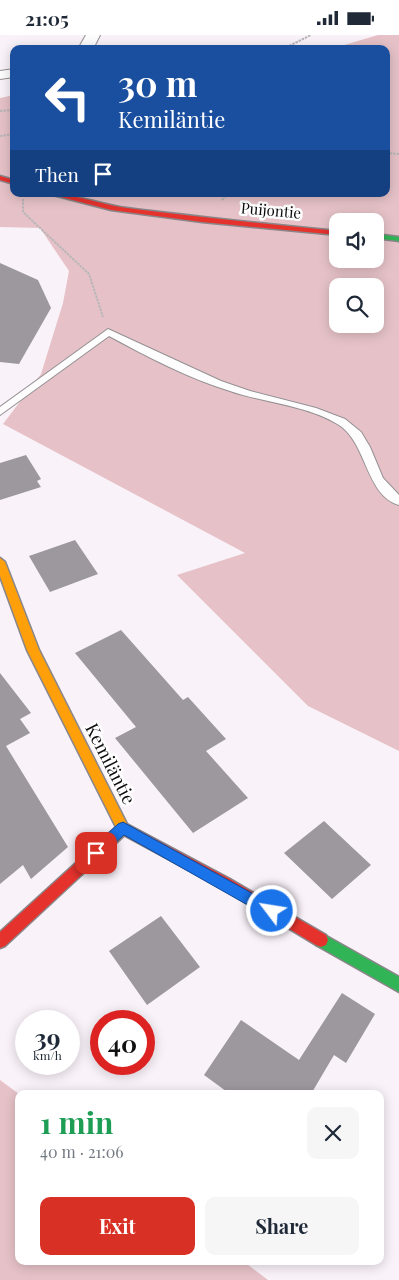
<!DOCTYPE html>
<meta charset="utf-8">
<style>
:root{--surface:#fff;--page:#f6f6f7;--text:#1f2937;--muted:#747a83;--accent:#d93025}
body{margin:0;font-family:"Playfair Display",serif;background:var(--page);color:var(--text);height:100vh;display:flex;flex-direction:column;font-size:19px;white-space:nowrap}
*{box-sizing:border-box;margin:0}
p{font-size:16px;color:var(--muted)}
.icon{flex:none;width:28px;height:28px;fill:none;stroke:currentColor;stroke-width:2;stroke-linecap:round;stroke-linejoin:round}
.map{position:relative;flex:1;overflow:hidden}
.panel{position:absolute;left:15px;top:1055px;width:369px;height:175px;display:flex;flex-direction:column;background:var(--surface);border-radius:10px;box-shadow:0 2px 12px #0003}
.panel>*{flex:none}
.hud{position:absolute;left:10px;top:10px;width:380px;height:152px;border-radius:10px;box-shadow:0 2px 12px #0003;background:#1a4fa0;color:#fff;overflow:hidden}
.controls{position:absolute;left:329px;top:178px;display:grid;gap:10px}
.controls a{display:grid;place-items:center;width:55px;height:55px;border-radius:10px;background:var(--surface);box-shadow:0 2px 12px #0003;font-size:25px}
.speed{position:absolute;left:15px;top:975px;display:flex;gap:10px;font-size:25px;font-weight:700;text-align:center}
.speed>*{display:grid;place-content:center;width:65px;height:65px;border-radius:50%;background:var(--surface);box-shadow:0 2px 12px #0003;line-height:1}
.speed small{font-size:12px;font-weight:400}
.speed .limit{border:8px solid #d22;background:#fff;color:#111}
.pin{position:absolute;display:grid;place-items:center;width:42px;height:42px;color:#fff;margin:-21px;border-radius:10px;box-shadow:0 2px 8px #0006}
.me{position:absolute;width:55px;margin:-28px;rotate:301deg;stroke-linejoin:round;filter:drop-shadow(0 0 4px #0008)}
.turn{display:flex;align-items:center;gap:18px;height:105px;padding:0 25px;font-size:22px}
.turn .icon{width:65px;height:65px;stroke-width:2.5}
.turn b{display:block;font-size:35px;line-height:42px}
.then{display:flex;align-items:center;height:48px;padding:0 25px;background:#0003;gap:10px;font-size:19px}
.round{display:grid;place-items:center;flex:none;width:52px;height:52px;border-radius:10px;background:var(--page)}
.headline{display:flex;align-items:center;justify-content:space-between;height:85px;padding:0 25px}
h1{font-size:30px;font-weight:700;line-height:38px;color:#1e9e55}
.action{display:flex;gap:10px;margin-top:auto;padding:10px 25px}
.action a{flex:1;height:58px;border-radius:10px;background:var(--accent);color:#fff;font-size:20px;font-weight:700;line-height:58px;text-align:center}
.action a+a{background:var(--page);color:var(--text)}
.status{display:flex;justify-content:space-between;align-items:center;height:35px;padding:0 25px;background:var(--surface);direction:ltr}
.status svg{height:14px;fill:currentColor}
.map>svg:first-child{display:block}
</style>
<div class="status"><b>21:05</b><svg viewBox="0 0 49 12"><path d="M0 12V9h3v3zM5 12V6h3v6zM10 12V3h3v9zM15 12V0h3v12zM26 1h20v11H26zM47 4h2v5h-2z"/></svg></div>
<div class="map">
<svg width="399" height="1245" viewBox="0 0 399 1245">
<rect width="100%" height="100%" fill="#faf2f9"/>
<!-- forest -->
<path fill="#e6c2c8" fill-rule="evenodd" d="M 378,0 L 399,0 L 399,716 L 308,671 L 177,540 L 245,518 L 3,389 L 41,339 L 63,268 L 69,236 L 40,193 L 0,192 L 0,63 L 14,60 L 14,159 L 386,159 L 386,14 L 331,14 ZM 338,186 L 375,186 L 375,224 L 338,224 ZM 338,251 L 375,251 L 375,289 L 338,289 Z
M 0,1045 L 19,1059 L 19,1226 L 243,1226 L 268,1245 L 0,1245 Z"/>
<!-- building -->
<path fill="#9c989d" d="M 0,228 L 38,245 L 51,273 L 19,329 L 0,327 Z
M 26,420 L 41,444 L 37,446 L 41,452 L 0,465 L 0,428 Z
M 75,505 L 98,539 L 50,557 L 29,521 Z
M 121,595 L 183,665 L 188,662 L 226,704 L 206,716 L 248,763 L 193,798 L 115,703 L 136,692 L 75,618 Z
M 0,638 L 31,678 L 20,684 L 30,698 L 6,711 L 68,812 L 31,844 L 23,830 L 0,849 Z
M 324,786 L 371,830 L 332,864 L 284,818 Z
M 161,881 L 200,932 L 147,970 L 109,916 Z
M 342,958 L 375,979 L 346,1028 L 334,1020 L 311,1059 L 230,1059 L 204,1040 L 241,985 L 299,1025 Z"/>
<g fill="none" stroke-linecap="round" stroke-linejoin="round">
<defs>
<path id="lane" d="M 108,294 L 221,346 L 250,356 L 316,373 L 345,384 L 361,397 L 370,412 L 383,443 L 399,460 L 399,470 C 366,461 367,408 339,390 C 307,370 265,368 230,356 C 188,343 148,322 109,301 L 0,380 L 0,372 Z"/>
<path id="street" d="M 86,0 L 100,0 L 93,14 L 78,14 Z
M 14,34 L 14,42 L 0,44 L 0,36 Z"/>
<path id="fast" d="M 375,199 L 399,202 L 399,206 L 375,203 Z
M 321,898 L 399,942 L 399,957 L 316,910 L 314,905 L 316,900 Z"/>
<path id="slow" d="M 0,523 L 5,527 L 39,615 L 129,793 L 128,797 L 89,833 L 84,835 L 79,833 L 77,829 L 79,825 L 116,792 L 27,615 L 0,541 Z"/>
<path id="jam" d="M 0,141 L 14,145 L 14,149 L 0,145 Z
M 52,159 C 77,159 102,170 127,173 C 197,182 267,189 338,196 L 338,200 L 202,187 L 111,175 L 53,160 Z
M 123,787 L 230,844 L 326,900 L 328,905 L 326,910 L 321,912 L 316,910 L 220,852 L 118,797 L 117,793 L 118,789 Z
M 84,823 L 89,825 L 91,829 L 89,833 L 5,911 L 0,913 L 0,897 L 79,825 Z"/>
</defs>
<!-- lane casing -->
<use href="#lane" stroke="#949093" stroke-width="2"/>
<!-- street casing -->
<use href="#street" stroke="#949093" stroke-width="2"/>
<!-- fast casing -->
<use href="#fast" stroke="#8a878a" stroke-width="3"/>
<!-- slow casing -->
<use href="#slow" stroke="#8a878a" stroke-width="3"/>
<!-- jam casing -->
<use href="#jam" stroke="#8a878a" stroke-width="3"/>
<!-- path -->
<path stroke="#b8b6b8" stroke-width="2" stroke-dasharray="2.5 1" stroke-linecap="butt" d="M 283,14 L 311,0
M 0,76 L 14,75
M 0,101 L 14,99
M 386,118 L 399,119
M 23,164 L 23,177 L 89,239 L 103,282
M 222,165 L 228,159"/>
<!-- lane -->
<use href="#lane" fill="#fefdfe" fill-rule="evenodd"/>
<!-- street -->
<use href="#street" fill="#fefdfe" fill-rule="evenodd"/>
<!-- fast -->
<use href="#fast" fill="#30b455" fill-rule="evenodd"/>
<!-- slow -->
<use href="#slow" fill="#ff9f0a" fill-rule="evenodd"/>
<!-- jam -->
<use href="#jam" fill="#e5322d" fill-rule="evenodd"/>
</g>
<!-- route -->
<path fill="#1a73e8" stroke="#114b97" d="M 123,787 L 277,872 L 279,876 L 277,881 L 272,883 L 267,881 L 124,800 L 100,822 L 96,824 L 91,822 L 89,818 L 91,814 L 118,789 Z"/>
<g text-anchor="middle" stroke-width="5" stroke-linejoin="round" paint-order="stroke">
<!-- far-street labels -->
<g font-size="15" fill="#0d0d0d" stroke="#fff">
<text transform="translate(271 176) rotate(5)" y="5">Puijontie</text>
</g>
<!-- street labels -->
<g font-size="18" fill="#0d0d0d" stroke="#fff">
<text transform="translate(110 729) rotate(63)" y="6">Kemiläntie</text>
</g>
</g>
</svg>
<div class="controls">
<a><svg class="icon" aria-label="sound" viewBox="0 0 24 24"><path d="M4 9h4l5-4v14l-5-4H4zM17 9q2 3 0 6"/></svg></a>
<a><svg class="icon" aria-label="search" viewBox="0 0 24 24"><circle cx="10" cy="10" r="6"/><path d="M15 15l6 6"/></svg></a>
</div>
<div class="speed"><div>39<small>km/h</small></div><div class="limit">40</div></div>
<div class="pin" style="left:96px;top:818px;background:#d93025"><svg class="icon" aria-label="arrive" viewBox="0 0 24 24"><path d="M6 21V4h12l-3 4 3 4H6"/></svg></div>
<svg class="me" style="left:272px;top:876px" viewBox="-20 -20 40 40"><circle r="17" fill="#1a73e8" stroke="#fff" stroke-width="3"/><path d="M0-11L8 9 0 5-8 9z" fill="#fff"/></svg>
<div class="hud">
<div class="turn"><svg class="icon" aria-label="left" viewBox="0 0 24 24"><path d="M17 20v-9H6M10 6l-5 5 5 5"/></svg><div><b>30 m</b>Kemiläntie</div></div>
<div class="then">Then<svg class="icon" aria-label="arrive" viewBox="0 0 24 24"><path d="M6 21V4h12l-3 4 3 4H6"/></svg></div>
</div>
<section class="panel">
<div class="headline"><div><h1>1 min</h1><p>40 m · 21:06</p></div><a class="round"><svg class="icon" aria-label="close" viewBox="0 0 24 24"><path d="M6 6l12 12M18 6L6 18"/></svg></a></div>
<div class="action"><a>Exit</a><a>Share</a></div>
</section>
</div>
